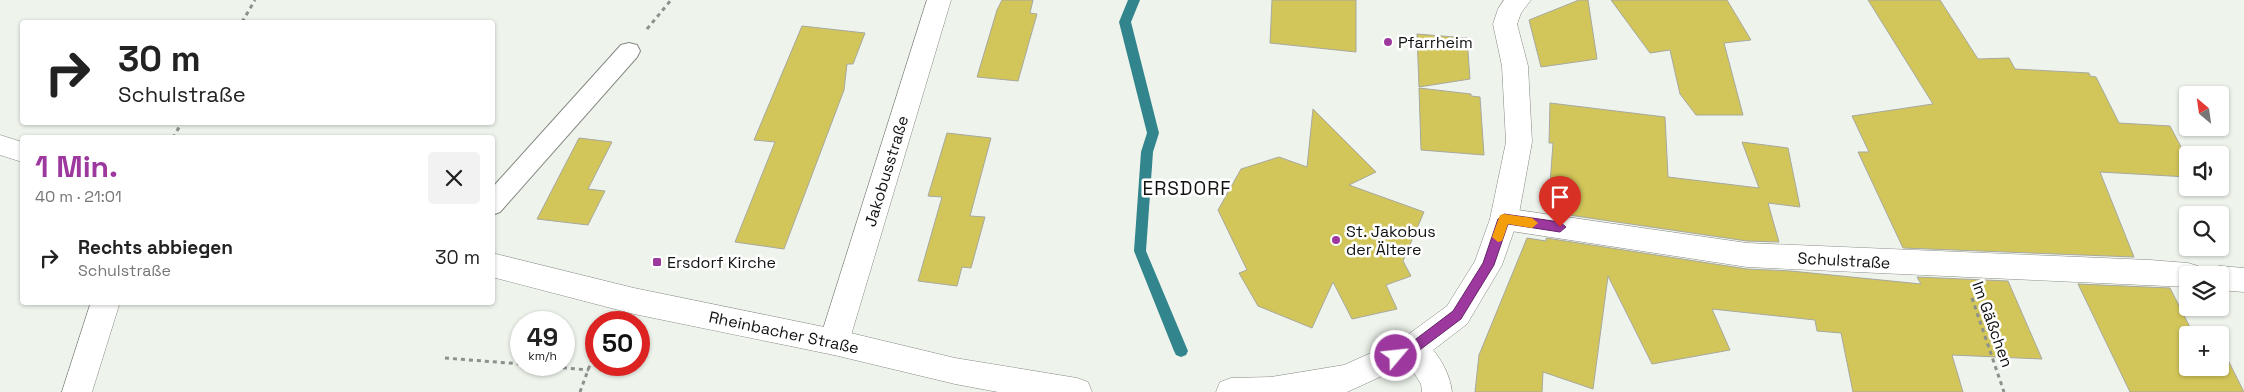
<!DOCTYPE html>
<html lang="de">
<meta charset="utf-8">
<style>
:root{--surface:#fff;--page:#f2f2f2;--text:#222;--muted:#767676;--accent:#9c389e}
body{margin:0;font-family:"Space Grotesk",sans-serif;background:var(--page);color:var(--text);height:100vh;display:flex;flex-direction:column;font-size:19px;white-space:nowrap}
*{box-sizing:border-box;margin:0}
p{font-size:16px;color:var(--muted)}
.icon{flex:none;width:28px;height:28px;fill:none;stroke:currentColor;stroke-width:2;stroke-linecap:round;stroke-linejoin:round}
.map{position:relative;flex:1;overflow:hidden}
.drawer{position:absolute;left:20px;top:135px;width:475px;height:170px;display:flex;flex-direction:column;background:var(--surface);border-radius:5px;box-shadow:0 1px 4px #0004}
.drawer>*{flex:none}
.hud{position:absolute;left:20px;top:20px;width:475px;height:105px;border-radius:5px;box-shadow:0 1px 4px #0004;background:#fff;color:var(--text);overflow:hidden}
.needle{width:32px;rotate:331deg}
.controls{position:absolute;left:2179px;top:86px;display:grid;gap:10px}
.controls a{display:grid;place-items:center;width:50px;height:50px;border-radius:5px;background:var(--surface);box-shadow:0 1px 4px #0004;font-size:25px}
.speed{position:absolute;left:510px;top:311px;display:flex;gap:10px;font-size:25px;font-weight:700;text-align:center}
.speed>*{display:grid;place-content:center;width:65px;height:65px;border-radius:50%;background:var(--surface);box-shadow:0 1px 4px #0004;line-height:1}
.speed small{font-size:12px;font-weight:400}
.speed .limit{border:8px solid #d22;background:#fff;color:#111}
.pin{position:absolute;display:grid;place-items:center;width:42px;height:42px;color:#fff;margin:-51px -21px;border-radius:50% 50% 50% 0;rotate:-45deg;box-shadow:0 0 5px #0007}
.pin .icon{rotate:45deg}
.me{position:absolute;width:55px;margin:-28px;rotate:62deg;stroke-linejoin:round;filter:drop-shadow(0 0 4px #0008)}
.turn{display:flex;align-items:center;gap:18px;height:105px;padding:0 15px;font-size:22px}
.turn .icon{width:65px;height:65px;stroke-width:2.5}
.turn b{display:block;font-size:35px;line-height:42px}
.round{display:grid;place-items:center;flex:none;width:52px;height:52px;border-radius:5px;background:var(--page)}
.head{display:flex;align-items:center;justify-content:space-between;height:85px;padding:0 15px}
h1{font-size:30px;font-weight:600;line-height:38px;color:var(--accent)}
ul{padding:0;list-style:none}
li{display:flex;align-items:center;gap:15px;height:75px;padding:0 15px}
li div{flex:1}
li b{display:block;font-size:19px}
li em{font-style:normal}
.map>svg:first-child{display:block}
</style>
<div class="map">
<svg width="2244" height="392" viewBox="0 0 2244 392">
<rect width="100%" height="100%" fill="#eef4ec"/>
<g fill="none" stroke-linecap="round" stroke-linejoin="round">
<!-- stream -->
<path fill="#32858c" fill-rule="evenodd" d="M 1128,0 L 1140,0 L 1131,22 L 1159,133 L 1153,152 L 1146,251 L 1188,351 L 1186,355 L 1181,357 L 1176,355 L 1174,351 L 1134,251 L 1141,152 L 1147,133 L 1119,22 Z"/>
</g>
<!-- building -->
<path fill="#d2c65a" stroke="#a8a89f" d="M 1002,0 L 1033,0 L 1030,13 L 1037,14 L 1018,81 L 977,77 L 997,10 Z
M 1272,0 L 1356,0 L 1356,52 L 1270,43 Z
M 1579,0 L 1588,0 L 1597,59 L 1541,67 L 1529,20 Z
M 1611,0 L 1727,0 L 1751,40 L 1724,43 L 1743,115 L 1696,115 L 1680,94 L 1670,50 L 1650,53 Z
M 1868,0 L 1940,0 L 1978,59 L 2009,58 L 2015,69 L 2089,73 L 2090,76 L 2096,77 L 2119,123 L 2170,126 L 2188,160 L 2188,177 L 2100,172 L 2134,257 L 1903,248 L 1858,152 L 1869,152 L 1852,116 L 1933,104 Z
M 802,26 L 865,33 L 853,64 L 847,64 L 844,90 L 784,249 L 735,242 L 775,142 L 754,140 Z
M 1417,34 L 1467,38 L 1470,79 L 1419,87 Z
M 1419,88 L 1471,94 L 1471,96 L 1480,97 L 1484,155 L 1421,150 Z
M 1550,103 L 1665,117 L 1668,177 L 1759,188 L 1742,142 L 1788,148 L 1800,207 L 1768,203 L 1779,242 L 1747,241 L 1548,212 L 1553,143 L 1549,143 Z
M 1313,109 L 1376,172 L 1349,185 L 1424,212 L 1403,261 L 1411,276 L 1386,285 L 1397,309 L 1352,319 L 1333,282 L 1312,328 L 1258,306 L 1239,273 L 1247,270 L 1218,210 L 1241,169 L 1279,157 L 1307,167 Z
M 947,133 L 991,138 L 970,216 L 985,217 L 971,268 L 962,267 L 957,286 L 918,281 L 942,197 L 928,196 Z
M 579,138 L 612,142 L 588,189 L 605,191 L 588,225 L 537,219 Z
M 1527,238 L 1546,241 L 1546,238 L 1747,269 L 1791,271 L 1921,284 L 1917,277 L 2008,281 L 2042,359 L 1952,355 L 1963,392 L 1853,392 L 1841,333 L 1817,331 L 1815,320 L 1712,309 L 1730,350 L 1652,364 L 1608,276 L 1593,389 L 1543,372 L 1542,392 L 1475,392 L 1479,355 Z
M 2078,284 L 2170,288 L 2194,335 L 2188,335 L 2188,368 L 2220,368 L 2220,356 L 2226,356 L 2244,392 L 2130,392 Z"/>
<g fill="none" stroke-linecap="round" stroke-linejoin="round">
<defs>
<path id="lane" d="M 629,43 L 637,45 L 640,51 L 637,57 L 500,212 L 492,215 L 492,188 L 621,45 Z"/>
<path id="street" d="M 927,0 L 951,0 L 849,342 L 845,351 L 834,355 L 823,351 L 819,342 Z
M 1504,208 L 1747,243 L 2150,260 L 2188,263 L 2198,266 L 2202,275 L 2188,275 L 2188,287 L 1747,267 L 1504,230 L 1494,227 L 1490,219 L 1494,211 Z
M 2220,266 L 2244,268 L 2244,292 L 2220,290 L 2220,275 L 2207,275 L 2210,269 Z
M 91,302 L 120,302 L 92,392 L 62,392 Z
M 1413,335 C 1433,342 1450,371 1452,392 L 1422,392 L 1421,384 L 1398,348 L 1402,339 Z"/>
<path id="secondary" d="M 1504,0 L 1531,0 L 1521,13 L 1517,24 L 1528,66 L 1532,142 L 1518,219 L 1502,265 L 1467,324 L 1424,357 L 1347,392 L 1216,392 L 1220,382 L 1231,378 L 1271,377 L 1344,365 L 1402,339 L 1447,306 L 1475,261 L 1490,219 L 1506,142 L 1502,66 L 1493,24 L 1498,9 Z
M 0,135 L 22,142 L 22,162 L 0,155 Z
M 492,253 L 634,288 L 834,329 L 955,358 L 1077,378 L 1088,382 L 1092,392 L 998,392 L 955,384 L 834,355 L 634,314 L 492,277 Z"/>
</defs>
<!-- lane casing -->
<use href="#lane" stroke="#848982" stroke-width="2"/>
<!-- street casing -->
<use href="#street" stroke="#848982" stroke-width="1"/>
<!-- secondary casing -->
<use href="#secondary" stroke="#848982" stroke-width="1"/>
<!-- path -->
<path stroke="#8d918c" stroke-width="3" stroke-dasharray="4 4" stroke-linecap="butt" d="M 242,22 L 255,0
M 647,29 L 671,0
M 173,138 L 182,122
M 1972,298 L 2004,392
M 445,358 L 521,364
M 531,365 L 589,370
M 580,392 L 596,348"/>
<!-- lane -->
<use href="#lane" fill="#fff" fill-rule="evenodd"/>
<!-- street -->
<use href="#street" fill="#fff" fill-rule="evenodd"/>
<!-- secondary -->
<use href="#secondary" fill="#fff" fill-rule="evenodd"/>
</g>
<!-- route -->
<path fill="#9c389e" stroke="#652467" d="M 1504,214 L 1560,222 L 1566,227 L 1560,232 L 1508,224 L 1494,265 L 1461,319 L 1417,352 L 1396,361 L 1392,360 L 1390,356 L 1392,352 L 1408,345 L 1453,311 L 1483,263 L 1498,219 Z"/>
<!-- slow -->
<path fill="#f59e0b" d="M 1504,214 L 1532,218 L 1538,223 L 1532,228 L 1508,224 L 1502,241 L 1498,242 L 1492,237 L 1500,215 Z"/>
<!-- markers -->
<g fill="#9c389e" stroke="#fff" stroke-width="2">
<circle cx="1388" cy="42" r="5"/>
<circle cx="1336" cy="240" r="5"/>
<rect x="652" y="257" width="10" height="10" rx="2.5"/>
</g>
<g text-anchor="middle" stroke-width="5" stroke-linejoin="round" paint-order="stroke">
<!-- poi labels -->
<g font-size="16" fill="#111310" stroke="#fff" text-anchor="start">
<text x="1398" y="48">Pfarrheim</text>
<text x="1346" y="237">St. Jakobus<tspan x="1346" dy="18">der Ältere</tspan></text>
<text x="667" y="268">Ersdorf Kirche</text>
</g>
<!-- street labels -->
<g font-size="16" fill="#111310" stroke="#fff">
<text transform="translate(886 171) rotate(-73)" y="6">Jakobusstraße</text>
<text transform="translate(1844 260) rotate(3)" y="6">Schulstraße</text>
<text transform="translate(1993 324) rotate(70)" y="6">Im Gäßchen</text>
<text transform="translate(784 332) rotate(12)" y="6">Rheinbacher Straße</text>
</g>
<!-- quarter labels -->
<g font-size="19" letter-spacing="1" fill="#111310" stroke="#fff">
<text x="1187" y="195">ERSDORF</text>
</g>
</g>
</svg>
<div class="controls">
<a><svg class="needle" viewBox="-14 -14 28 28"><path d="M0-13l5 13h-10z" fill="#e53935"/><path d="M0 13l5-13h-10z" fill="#767676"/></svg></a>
<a><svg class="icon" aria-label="sound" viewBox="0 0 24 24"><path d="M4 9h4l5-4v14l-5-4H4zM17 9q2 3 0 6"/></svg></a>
<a><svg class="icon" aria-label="search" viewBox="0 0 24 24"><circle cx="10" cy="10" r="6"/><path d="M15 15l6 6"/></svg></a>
<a><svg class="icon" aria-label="layers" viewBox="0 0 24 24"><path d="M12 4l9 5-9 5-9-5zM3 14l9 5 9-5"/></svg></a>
<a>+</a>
</div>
<div class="speed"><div>49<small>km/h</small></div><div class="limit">50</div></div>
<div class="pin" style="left:1560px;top:227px;background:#d93025"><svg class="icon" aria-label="arrive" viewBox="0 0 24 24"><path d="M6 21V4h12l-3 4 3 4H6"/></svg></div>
<svg class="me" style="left:1396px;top:356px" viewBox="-20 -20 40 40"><circle r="17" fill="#9c389e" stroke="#fff" stroke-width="3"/><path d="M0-11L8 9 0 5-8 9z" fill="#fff"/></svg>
<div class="hud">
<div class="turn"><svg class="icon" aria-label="right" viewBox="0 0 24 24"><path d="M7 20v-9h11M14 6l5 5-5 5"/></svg><div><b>30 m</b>Schulstraße</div></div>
</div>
<section class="drawer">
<div class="head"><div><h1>1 Min.</h1><p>40 m · 21:01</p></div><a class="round"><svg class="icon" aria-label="close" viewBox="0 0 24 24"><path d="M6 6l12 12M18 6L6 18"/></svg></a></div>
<ul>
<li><svg class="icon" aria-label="right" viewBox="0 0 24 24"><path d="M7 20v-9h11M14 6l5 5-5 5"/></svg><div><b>Rechts abbiegen</b><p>Schulstraße</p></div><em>30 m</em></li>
</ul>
</section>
</div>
